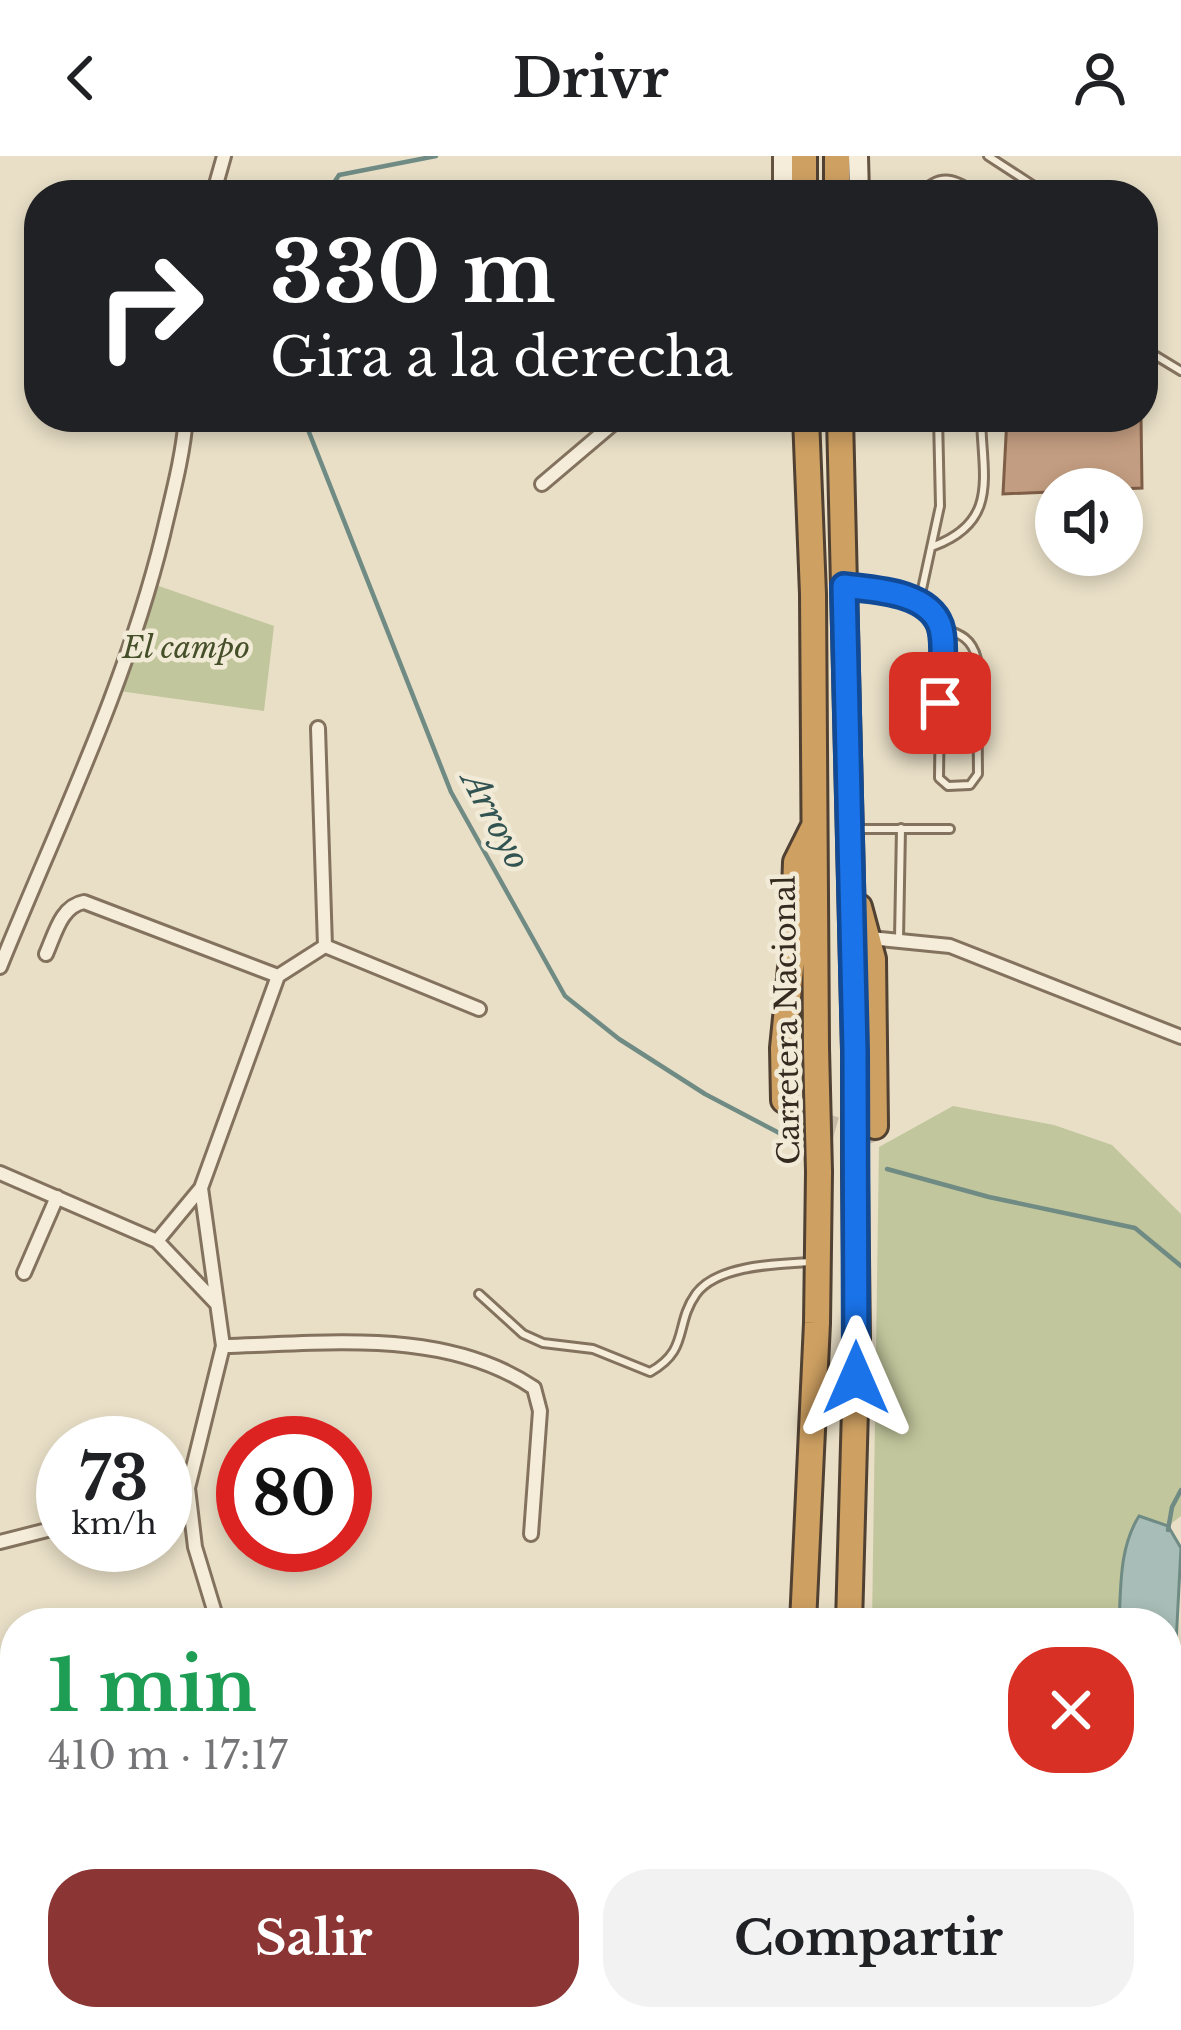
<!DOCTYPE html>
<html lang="es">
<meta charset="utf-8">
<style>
:root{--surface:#fff;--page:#f2f2f2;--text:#202124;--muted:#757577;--accent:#8b3535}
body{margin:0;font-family:"Libre Baskerville",serif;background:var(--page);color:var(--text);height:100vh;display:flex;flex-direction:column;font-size:45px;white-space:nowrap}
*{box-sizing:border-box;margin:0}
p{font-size:39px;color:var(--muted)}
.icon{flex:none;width:66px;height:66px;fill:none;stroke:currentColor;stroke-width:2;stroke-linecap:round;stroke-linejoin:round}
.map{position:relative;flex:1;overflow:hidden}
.details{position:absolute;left:0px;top:1452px;width:1182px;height:423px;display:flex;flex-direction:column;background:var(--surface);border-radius:48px 48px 0 0;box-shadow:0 6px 18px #0003}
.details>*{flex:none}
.hud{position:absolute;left:24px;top:24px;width:1134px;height:252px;border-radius:48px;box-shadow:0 6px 18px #0003;background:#202124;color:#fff;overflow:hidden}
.buttons{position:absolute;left:1035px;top:312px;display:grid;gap:24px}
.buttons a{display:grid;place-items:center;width:108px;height:108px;border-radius:50%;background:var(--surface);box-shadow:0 6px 18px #0003;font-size:60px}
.speed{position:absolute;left:36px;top:1260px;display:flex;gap:24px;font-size:60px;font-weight:700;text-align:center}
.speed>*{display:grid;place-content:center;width:156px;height:156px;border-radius:50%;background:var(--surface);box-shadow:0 6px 18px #0003;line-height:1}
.speed small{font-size:30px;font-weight:400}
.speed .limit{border:18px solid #d22;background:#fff;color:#111}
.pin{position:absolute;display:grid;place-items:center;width:102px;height:102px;color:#fff;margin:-51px;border-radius:24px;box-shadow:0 6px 18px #0006}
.me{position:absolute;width:132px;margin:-66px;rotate:0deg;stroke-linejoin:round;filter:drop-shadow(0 0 9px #0008)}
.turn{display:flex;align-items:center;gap:42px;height:252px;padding:0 48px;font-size:54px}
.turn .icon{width:156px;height:156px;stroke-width:2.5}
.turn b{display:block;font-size:84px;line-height:102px}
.round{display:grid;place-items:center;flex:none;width:126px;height:126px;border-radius:48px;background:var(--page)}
.overview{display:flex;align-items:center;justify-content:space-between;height:204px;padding:0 48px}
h1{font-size:72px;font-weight:800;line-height:90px;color:#1e9e55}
.button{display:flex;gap:24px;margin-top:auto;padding:24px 48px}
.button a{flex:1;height:138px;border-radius:48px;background:var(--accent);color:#fff;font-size:48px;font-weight:800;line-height:138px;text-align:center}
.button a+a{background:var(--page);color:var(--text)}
header{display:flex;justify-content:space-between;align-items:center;height:156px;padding:0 48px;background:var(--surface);font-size:54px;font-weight:800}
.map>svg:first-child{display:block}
</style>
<header><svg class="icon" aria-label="back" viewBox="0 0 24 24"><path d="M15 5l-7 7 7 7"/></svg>Drivr<svg class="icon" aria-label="person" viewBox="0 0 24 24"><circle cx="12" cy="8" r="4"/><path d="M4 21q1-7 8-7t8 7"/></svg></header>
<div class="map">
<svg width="1181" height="1874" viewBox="0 0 1181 1874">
<rect width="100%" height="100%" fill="#e9dfc7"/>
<!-- green -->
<path fill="#c1c69c" d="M 153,428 L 274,470 L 264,555 L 119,535 Z
M 953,950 L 1054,969 L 1112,989 L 1181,1058 L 1181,1360 L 1168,1370 L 1141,1467 L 872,1467 L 879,991 Z
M 0,1762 L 15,1765 L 15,1860 L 740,1860 L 739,1874 L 0,1874 Z
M 843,1860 L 991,1860 L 990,1874 L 842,1874 Z"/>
<!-- water -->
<path fill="#a8bdb7" stroke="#6f8b84" stroke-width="3" d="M 1139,1360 L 1168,1370 L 1181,1392 L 1176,1488 L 1181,1521 L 1181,1641 L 1167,1629 L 1167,1467 L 1119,1467 C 1121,1431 1119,1392 1139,1360 Z"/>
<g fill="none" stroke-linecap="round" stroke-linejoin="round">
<!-- stream -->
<path stroke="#6f8b84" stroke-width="4.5" d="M 326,39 L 339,19 L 436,0
M 303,261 L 451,636 L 565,840 L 619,883 L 705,938 L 785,980
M 887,1013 L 989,1041 L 1135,1072 L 1181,1110
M 1168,1374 L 1172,1351 L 1181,1334"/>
</g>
<!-- building -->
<path fill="#c39d81" stroke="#7f5e47" stroke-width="3" d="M 1007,261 L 1141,261 L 1142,332 L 1003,338 Z"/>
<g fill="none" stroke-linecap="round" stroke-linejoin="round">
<!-- highway-tunnel -->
<path stroke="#c5bba6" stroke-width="24" stroke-dasharray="24 12" stroke-linecap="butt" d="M 784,944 C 796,962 854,985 872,974"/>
<defs>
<path id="lane" d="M 988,0 L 1048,39
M 862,29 L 911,39
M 919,39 C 940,14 957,23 980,39
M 1143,192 L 1181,215
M 934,390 C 1000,365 982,319 981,261
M 852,431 C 886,436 921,439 941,471 L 939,622 L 948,630 L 970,629 L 978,618 L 977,503 C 972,482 960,478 941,471
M 919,447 L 940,350 L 938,261
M 859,673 L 950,673
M 899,783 L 901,672
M 479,1138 L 523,1178 L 543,1187 L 593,1193 L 650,1216 C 690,1194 674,1169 696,1138 C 717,1109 777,1108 810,1106
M 1145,1874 L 1145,1873"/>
<path id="street" d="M 213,39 L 224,0
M 542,328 L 621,261
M 870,782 L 950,790 L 1181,881
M 325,790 L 479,853
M 46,798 C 55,778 61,750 84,746 L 278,820
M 0,811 C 58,668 126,530 163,379 C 172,340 183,301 186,261
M 0,1017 L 157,1085 L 216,1147
M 157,1085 L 201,1032
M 24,1117 L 57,1041
M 223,1190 C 325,1188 444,1171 534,1232 L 540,1255 L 531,1378
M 165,1339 L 188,1332
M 0,1386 L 63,1370
M 218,1467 L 195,1391 L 188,1332 L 223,1190 L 201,1032 L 278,820 L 325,790 L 318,572
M 0,1749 L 15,1751
M 870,1874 L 871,1860
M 999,1874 L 1001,1860"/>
<path id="secondary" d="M 783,0 L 783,39
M 858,0 L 859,39"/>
<path id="highway" d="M 837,0 L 837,39
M 804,39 L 804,0
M 806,261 L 813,438 L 816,892
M 840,261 L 855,894
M 859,751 L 873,803 L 875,970
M 784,944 L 783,892 L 793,792 L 796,706 L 814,670
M 803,1467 L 817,1167 L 819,1016
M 849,1467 L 857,1182 L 855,1020
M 772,1874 L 773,1860
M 817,1874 L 818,1860"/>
</defs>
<!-- lane casing -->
<use href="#lane" stroke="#83725e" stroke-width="12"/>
<!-- street casing -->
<use href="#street" stroke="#83725e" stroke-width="18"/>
<!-- secondary casing -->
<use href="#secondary" stroke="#655341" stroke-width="24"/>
<!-- highway casing -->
<use href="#highway" stroke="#514132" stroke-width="30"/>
<!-- lane -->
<use href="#lane" stroke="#f5edd9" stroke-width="6"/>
<!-- street -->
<use href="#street" stroke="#f5edd9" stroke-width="12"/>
<!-- secondary -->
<use href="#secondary" stroke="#f5edd9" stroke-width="18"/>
<!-- highway -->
<use href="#highway" stroke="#cea062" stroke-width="24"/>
<defs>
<path id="highway-bridge" d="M 816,892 L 819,1016
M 855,1020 L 855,894"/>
</defs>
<!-- highway-bridge casing -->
<use href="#highway-bridge" stroke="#514132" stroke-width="30" stroke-linecap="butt"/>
<!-- highway-bridge -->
<use href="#highway-bridge" stroke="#cea062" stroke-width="24"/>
</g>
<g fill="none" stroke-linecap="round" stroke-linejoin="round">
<defs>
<path id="route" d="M 856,1222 L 855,894 L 844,430 C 873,434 927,435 940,469 C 947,490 940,524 940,547"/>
</defs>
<!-- route casing -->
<use href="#route" stroke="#114b97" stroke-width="30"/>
<!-- route -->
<use href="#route" stroke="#1a73e8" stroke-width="21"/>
</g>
<g text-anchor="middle" stroke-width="9" stroke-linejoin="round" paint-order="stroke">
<!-- park labels -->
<g font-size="30" font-style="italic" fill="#454f29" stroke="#f1ead6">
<text x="186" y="502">El campo</text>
</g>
<!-- street labels -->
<g font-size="30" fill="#352a20" stroke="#f1ead6">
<text transform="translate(787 864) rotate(-91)" y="10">Carretera Nacional</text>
</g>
<!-- water labels -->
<g font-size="33" font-style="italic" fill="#315351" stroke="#f1ead6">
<text transform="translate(496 664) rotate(62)" y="12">Arroyo</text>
</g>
</g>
</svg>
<div class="buttons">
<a><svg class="icon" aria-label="sound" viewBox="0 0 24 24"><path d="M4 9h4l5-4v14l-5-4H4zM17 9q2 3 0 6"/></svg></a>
</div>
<div class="speed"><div>73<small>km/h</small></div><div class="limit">80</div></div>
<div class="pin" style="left:940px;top:547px;background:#d93025"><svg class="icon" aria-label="arrive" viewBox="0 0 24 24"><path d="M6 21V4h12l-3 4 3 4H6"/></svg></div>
<svg class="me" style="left:856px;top:1222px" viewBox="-20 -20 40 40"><path d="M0-17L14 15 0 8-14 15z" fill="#1a73e8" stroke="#fff" stroke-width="4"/></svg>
<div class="hud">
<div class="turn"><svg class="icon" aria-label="right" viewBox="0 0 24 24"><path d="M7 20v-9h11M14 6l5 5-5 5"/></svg><div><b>330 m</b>Gira a la derecha</div></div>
</div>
<section class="details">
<div class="overview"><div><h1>1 min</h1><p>410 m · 17:17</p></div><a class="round" style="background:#d93025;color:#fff"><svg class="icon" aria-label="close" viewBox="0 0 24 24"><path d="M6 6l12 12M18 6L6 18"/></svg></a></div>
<div class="button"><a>Salir</a><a>Compartir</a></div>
</section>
</div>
